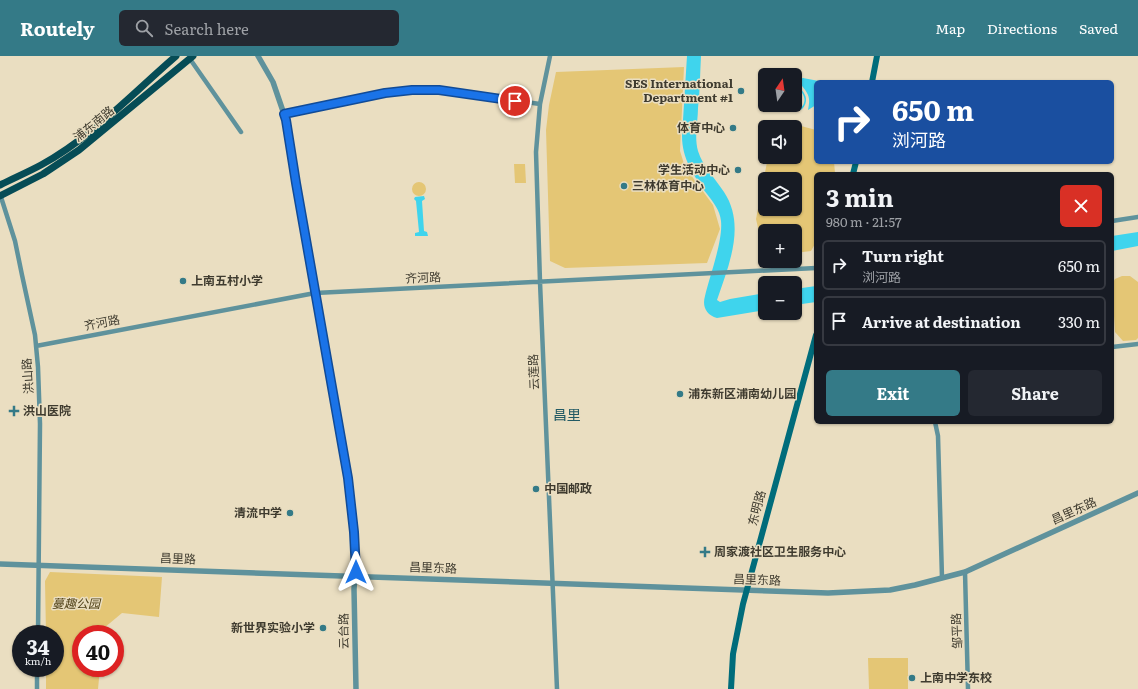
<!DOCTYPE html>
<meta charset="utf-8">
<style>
:root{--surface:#171b24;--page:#242831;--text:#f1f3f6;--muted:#9ea1a6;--line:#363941;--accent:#347a87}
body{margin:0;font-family:Literata,"Noto Sans SC",serif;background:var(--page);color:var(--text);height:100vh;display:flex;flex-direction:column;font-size:15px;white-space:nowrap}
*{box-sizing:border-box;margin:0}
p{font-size:13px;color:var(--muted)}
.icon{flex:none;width:22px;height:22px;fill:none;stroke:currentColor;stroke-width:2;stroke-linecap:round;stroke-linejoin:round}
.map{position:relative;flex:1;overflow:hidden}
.details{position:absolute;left:814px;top:116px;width:300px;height:252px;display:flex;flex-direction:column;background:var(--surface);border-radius:6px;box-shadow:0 1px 3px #0004}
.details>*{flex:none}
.hud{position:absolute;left:814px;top:24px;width:300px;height:84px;border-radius:6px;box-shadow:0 1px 3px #0004;background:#1a4fa0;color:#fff;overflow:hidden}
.needle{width:26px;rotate:13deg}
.tools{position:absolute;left:758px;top:12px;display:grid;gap:8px}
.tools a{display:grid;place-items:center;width:44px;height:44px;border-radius:6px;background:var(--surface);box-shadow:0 1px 3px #0004;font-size:20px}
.speed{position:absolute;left:12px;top:569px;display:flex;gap:8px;font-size:20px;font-weight:700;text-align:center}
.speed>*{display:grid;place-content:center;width:52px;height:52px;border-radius:50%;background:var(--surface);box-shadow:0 1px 3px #0004;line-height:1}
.speed small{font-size:10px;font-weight:400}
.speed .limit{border:6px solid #d22;background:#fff;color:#111}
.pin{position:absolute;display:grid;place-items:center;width:34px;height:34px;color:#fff;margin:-17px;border:2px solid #fff;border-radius:50%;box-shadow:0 1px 4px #0007}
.me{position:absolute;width:44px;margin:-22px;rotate:0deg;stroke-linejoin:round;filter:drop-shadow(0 0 3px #0008)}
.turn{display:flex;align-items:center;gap:14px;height:84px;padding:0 12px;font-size:18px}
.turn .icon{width:52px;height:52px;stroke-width:2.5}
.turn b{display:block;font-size:28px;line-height:34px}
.round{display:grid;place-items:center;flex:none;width:42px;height:42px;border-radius:6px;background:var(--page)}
.summary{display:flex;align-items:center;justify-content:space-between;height:68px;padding:0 12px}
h1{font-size:24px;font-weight:700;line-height:30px}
.primary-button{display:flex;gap:8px;margin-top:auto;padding:8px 12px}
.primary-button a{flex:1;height:46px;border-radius:6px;background:var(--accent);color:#fff;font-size:16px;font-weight:700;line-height:46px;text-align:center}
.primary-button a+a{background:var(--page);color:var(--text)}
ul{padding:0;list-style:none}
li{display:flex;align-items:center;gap:12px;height:50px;margin:0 8px 6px;padding:0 4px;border:2px solid var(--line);border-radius:6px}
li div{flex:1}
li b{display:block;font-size:15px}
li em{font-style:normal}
header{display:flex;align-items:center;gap:24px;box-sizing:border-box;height:56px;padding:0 20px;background:var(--accent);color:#fff}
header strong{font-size:19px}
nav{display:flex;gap:22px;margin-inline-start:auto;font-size:14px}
.search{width:280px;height:36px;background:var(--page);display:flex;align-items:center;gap:10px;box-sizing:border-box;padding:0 14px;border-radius:6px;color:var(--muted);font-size:15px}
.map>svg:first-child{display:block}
</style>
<header>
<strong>Routely</strong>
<div class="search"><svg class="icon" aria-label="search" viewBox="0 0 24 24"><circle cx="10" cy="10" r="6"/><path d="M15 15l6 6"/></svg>Search here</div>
<nav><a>Map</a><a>Directions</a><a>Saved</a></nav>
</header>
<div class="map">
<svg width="1138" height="633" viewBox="0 0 1138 633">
<rect width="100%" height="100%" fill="#eadec1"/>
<!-- green -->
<path fill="#e4c675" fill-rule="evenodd" d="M 684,11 L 680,95 L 685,111 L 713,149 L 720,173 L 707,207 L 565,212 L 550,205 L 546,74 L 549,49 L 556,16 Z
M 801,70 L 816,74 L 816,106 L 834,106 L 835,117 L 835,118 L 816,118 L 816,186 L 811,195 L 795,197 L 795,175 L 765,175 L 765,188 L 761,185 L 756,163 L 768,101 L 795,101 L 795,72 ZM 765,123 L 795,123 L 795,153 L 765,153 Z
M 514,108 L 525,108 L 526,127 L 515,127 Z
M412 133a7 7 0 1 1 14 0a7 7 0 1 1-14 0Z
M 1122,220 L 1130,220 L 1138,226 L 1138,282 L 1136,284 L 1123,285 L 1115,276 L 1112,228 L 1115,223 Z
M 50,516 L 162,521 L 159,561 L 122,557 L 104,572 L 103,578 L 81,578 L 81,612 L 100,612 L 98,633 L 46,633 L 46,612 L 55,612 L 55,578 L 46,578 L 45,525 Z
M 868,602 L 908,602 L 908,633 L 869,633 Z"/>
<!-- water -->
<path fill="#3fd4ed" d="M 687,0 L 701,0 C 700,17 700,35 698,52 C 698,65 694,81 698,95 C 703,111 715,122 724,136 C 746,169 729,209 717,244 L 720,246 L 730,243 L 765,237 L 765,254 L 717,262 C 706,259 702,250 705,240 C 710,219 723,185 721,165 C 720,154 713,146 707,138 C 694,120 682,103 682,80 Z
M 803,22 L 824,26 L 816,26 L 816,49 L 808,54 C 811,39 808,38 799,26 L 800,23 Z
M 424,140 L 425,143 L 422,145 L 424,175 L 427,176 L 428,180 L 415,180 L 415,177 L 419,176 L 416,145 L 414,143 L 415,141 Z
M 1138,176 L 1138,190 L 1112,195 L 1112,180 Z
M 816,230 L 816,246 L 795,249 L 795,233 Z"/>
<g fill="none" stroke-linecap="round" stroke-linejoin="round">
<!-- stream -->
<path stroke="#3fd4ed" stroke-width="1.5" d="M 791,49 L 795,53 L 801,53 C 808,46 806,39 799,32 L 795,33"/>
<!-- minor -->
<path stroke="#5f929c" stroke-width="4.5" d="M 550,0 L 540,48 L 536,96 L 540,226 L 557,633
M 190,3 L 241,76
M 284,58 L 385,37 L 412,34 L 439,34 L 540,48
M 0,138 L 15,185 L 22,219 L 35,279 L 38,311 L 40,368 L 38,578
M 1112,165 L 1138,161
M 36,290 L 315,237 L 816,212
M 1112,291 L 1138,288
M 935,366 L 938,380 L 942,522
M 965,516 L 968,633
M 37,633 L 37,612"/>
<!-- tertiary -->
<path stroke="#5f929c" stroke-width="5.5" d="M 258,0 L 273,26 L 286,64 L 295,127 L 348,422 L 352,446 L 356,505 L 354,533 L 356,633
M 0,508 L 828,537 L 890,534 L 915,529 L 965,516 L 1138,437"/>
<!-- secondary -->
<path stroke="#006c7b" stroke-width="6" d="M 872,26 L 877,0
M 853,118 L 856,106
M 731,633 L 733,598 L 743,548 L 816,279"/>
<!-- primary -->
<path stroke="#064c56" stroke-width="7" d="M 0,129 C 14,122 28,116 41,109 C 91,82 133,37 176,0
M 0,140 L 43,118 L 79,94 L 193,0"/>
</g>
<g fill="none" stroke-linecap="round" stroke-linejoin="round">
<defs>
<path id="route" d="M 356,516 L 354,476 L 348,422 L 296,127 L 286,64 L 284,58 L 385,37 L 412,34 L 439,34 L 515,45"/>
</defs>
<!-- route casing -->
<use href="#route" stroke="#114b97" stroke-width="10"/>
<!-- route -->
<use href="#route" stroke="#1a73e8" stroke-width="7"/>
</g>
<!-- markers -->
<g fill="#347a87" stroke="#eadec1" stroke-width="1.5">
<circle cx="741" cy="35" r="4"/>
<circle cx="733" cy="72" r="4"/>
<circle cx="738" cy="114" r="4"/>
<circle cx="624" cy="130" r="4"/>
<circle cx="183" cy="225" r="4"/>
<circle cx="680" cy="338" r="4"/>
<path d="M12 349h4v4h4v4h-4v4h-4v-4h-4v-4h4z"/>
<circle cx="536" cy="433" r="4"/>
<circle cx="290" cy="457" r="4"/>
<path d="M703 490h4v4h4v4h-4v4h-4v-4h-4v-4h4z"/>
<circle cx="323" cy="572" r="4"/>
<circle cx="912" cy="622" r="4"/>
</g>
<g text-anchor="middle" stroke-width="3" stroke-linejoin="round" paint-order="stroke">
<!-- poi labels -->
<g font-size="12" font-weight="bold" fill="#3f3b2f" stroke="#eadec1" text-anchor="start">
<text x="733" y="32" text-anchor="end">SES International<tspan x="733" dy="14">Department #1</tspan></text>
<text x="725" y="76" text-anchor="end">体育中心</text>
<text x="730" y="118" text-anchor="end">学生活动中心</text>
<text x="632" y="134">三林体育中心</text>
<text x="191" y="229">上南五村小学</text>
<text x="688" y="342">浦东新区浦南幼儿园</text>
<text x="23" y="359">洪山医院</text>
<text x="544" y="437">中国邮政</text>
<text x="282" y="461" text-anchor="end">清流中学</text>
<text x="714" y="500">周家渡社区卫生服务中心</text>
<text x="315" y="576" text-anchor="end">新世界实验小学</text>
<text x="920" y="626">上南中学东校</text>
</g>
<!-- street labels -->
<g font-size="12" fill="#3f3b2f" stroke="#eadec1">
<text transform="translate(94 68) rotate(-39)" y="4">浦东南路</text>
<text transform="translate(423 222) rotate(-2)" y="4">齐河路</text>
<text transform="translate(102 267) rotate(-11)" y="4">齐河路</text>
<text transform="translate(534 316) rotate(-92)" y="4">云莲路</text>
<text transform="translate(28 320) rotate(-94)" y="4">洪山路</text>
<text transform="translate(757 452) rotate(-75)" y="4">东明路</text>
<text transform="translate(1074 455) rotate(-24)" y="4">昌里东路</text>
<text transform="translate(178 503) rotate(2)" y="4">昌里路</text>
<text transform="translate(433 512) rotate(2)" y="4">昌里东路</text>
<text transform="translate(757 524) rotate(2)" y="4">昌里东路</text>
<text transform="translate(344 575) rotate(-91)" y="4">云台路</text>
<text transform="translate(957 575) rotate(-92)" y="4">邹平路</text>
</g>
<!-- park labels -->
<g font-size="12" font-style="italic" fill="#514218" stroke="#eadec1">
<text x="76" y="552">蔓趣公园</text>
</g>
<!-- quarter labels -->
<g font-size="14" fill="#225a64" stroke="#eadec1">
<text x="567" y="364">昌里</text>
</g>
</g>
</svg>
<div class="tools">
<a><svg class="needle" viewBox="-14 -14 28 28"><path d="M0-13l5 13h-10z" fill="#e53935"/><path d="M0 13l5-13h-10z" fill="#9ea1a6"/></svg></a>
<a><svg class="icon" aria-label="sound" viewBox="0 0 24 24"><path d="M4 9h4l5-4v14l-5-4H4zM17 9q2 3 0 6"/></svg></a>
<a><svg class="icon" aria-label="layers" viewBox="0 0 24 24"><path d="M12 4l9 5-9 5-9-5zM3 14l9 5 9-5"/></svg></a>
<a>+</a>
<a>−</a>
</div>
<div class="speed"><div>34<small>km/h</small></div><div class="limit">40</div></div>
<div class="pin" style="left:515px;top:45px;background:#d93025"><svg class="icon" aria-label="arrive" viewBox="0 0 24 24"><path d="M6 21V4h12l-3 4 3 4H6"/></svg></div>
<svg class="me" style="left:356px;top:516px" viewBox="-20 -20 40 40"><path d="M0-17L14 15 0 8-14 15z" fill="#1a73e8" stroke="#fff" stroke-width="4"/></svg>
<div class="hud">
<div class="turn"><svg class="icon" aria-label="right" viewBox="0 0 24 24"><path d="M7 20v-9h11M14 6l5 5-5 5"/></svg><div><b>650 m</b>浏河路</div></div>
</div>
<section class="details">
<div class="summary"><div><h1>3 min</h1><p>980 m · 21:57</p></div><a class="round" style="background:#d93025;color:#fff"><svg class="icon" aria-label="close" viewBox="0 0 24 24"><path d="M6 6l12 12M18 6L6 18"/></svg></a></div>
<ul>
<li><svg class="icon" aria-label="right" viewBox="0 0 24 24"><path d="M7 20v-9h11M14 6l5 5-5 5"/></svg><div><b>Turn right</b><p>浏河路</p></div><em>650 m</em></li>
<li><svg class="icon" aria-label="arrive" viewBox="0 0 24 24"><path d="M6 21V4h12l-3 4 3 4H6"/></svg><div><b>Arrive at destination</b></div><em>330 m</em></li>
</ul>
<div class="primary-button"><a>Exit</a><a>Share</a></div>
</section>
</div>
